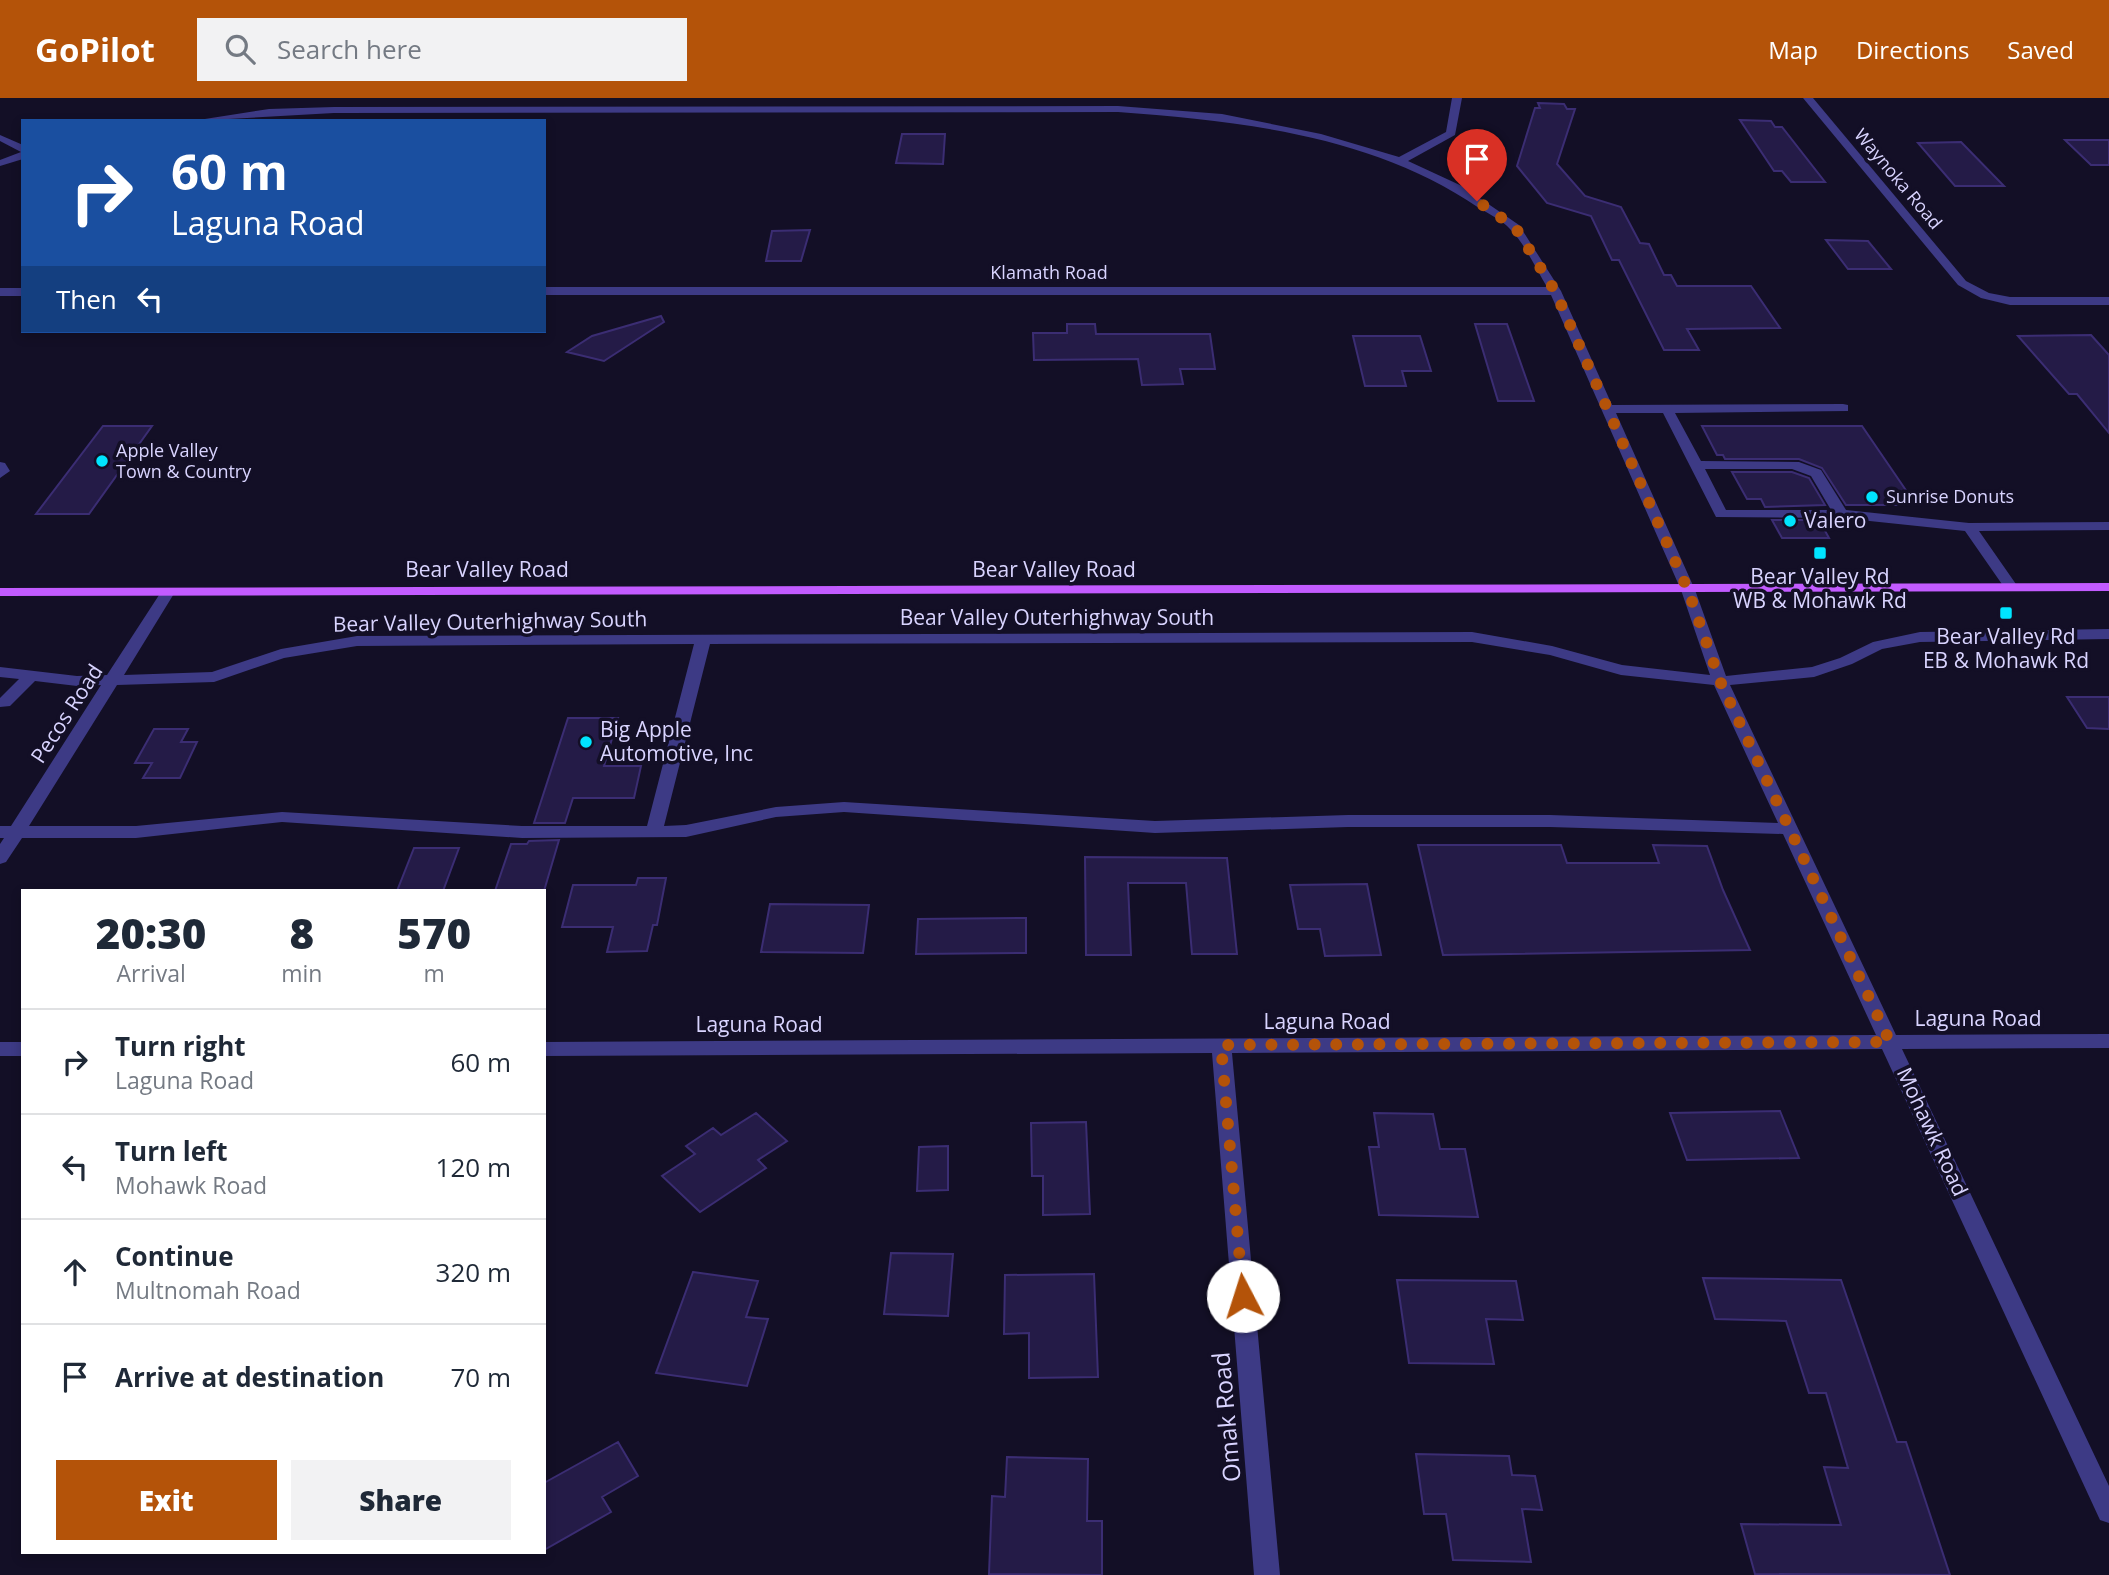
<!DOCTYPE html>
<style>
:root{--surface:#fff;--page:#f2f2f3;--text:#1f2937;--muted:#747a83;--line:#e0e1e3;--accent:#b45309}
body{margin:0;font-family:"Open Sans",sans-serif;background:var(--page);color:var(--text);height:100vh;display:flex;flex-direction:column;font-size:26px;white-space:nowrap}
*{box-sizing:border-box;margin:0}
p{font-size:23px;color:var(--muted)}
.icon{flex:none;width:38px;height:38px;fill:none;stroke:currentColor;stroke-width:2;stroke-linecap:round;stroke-linejoin:round}
.map{position:relative;flex:1;overflow:hidden}
.drawer{position:absolute;left:21px;top:791px;width:525px;height:665px;display:flex;flex-direction:column;background:var(--surface);border-radius:0px;box-shadow:0 4px 10px #0003}
.drawer>*{flex:none}
.hud{position:absolute;left:21px;top:21px;width:525px;height:214px;border-radius:0px;box-shadow:0 4px 10px #0003;background:#1a4fa0;color:#fff;overflow:hidden}
.pin{position:absolute;display:grid;place-items:center;width:60px;height:60px;color:#fff;margin:-72px -30px;border-radius:50% 50% 50% 0;rotate:-45deg;box-shadow:0 0 7px #0007}
.pin .icon{rotate:45deg}
.me{position:absolute;width:77px;margin:-38px;rotate:355deg;stroke-linejoin:round;filter:drop-shadow(0 0 5px #0008)}
.turn{display:flex;align-items:center;gap:24px;height:147px;padding:0 35px;font-size:32px}
.turn .icon{width:91px;height:91px;stroke-width:2.5}
.turn b{display:block;font-size:49px;line-height:60px}
.then{display:flex;align-items:center;height:66px;padding:0 35px;background:#0003;gap:14px;font-size:26px}
.eta{display:flex;justify-content:space-evenly;align-items:center;height:119px;text-align:center}
.eta b{font-size:42px;font-weight:800;line-height:49px}
.primary-button{display:flex;gap:14px;margin-top:auto;padding:14px 35px}
.primary-button a{flex:1;height:80px;border-radius:0px;background:var(--accent);color:#fff;font-size:28px;font-weight:800;line-height:80px;text-align:center}
.primary-button a+a{background:var(--page);color:var(--text)}
ul{padding:0;list-style:none}
li{display:flex;align-items:center;gap:21px;height:105px;padding:0 35px;border-top:2px solid var(--line)}
li div{flex:1}
li b{display:block;font-size:26px}
li em{font-style:normal}
header{display:flex;align-items:center;gap:42px;box-sizing:border-box;height:98px;padding:0 35px;background:var(--accent);color:#fff}
header strong{font-size:33px}
nav{display:flex;gap:38px;margin-inline-start:auto;font-size:24px}
.search{width:490px;height:63px;background:var(--page);display:flex;align-items:center;gap:18px;box-sizing:border-box;padding:0 24px;border-radius:0px;color:var(--muted);font-size:26px}
.map>svg:first-child{display:block}
</style>
<header>
<strong>GoPilot</strong>
<div class="search"><svg class="icon" aria-label="search" viewBox="0 0 24 24"><circle cx="10" cy="10" r="6"/><path d="M15 15l6 6"/></svg>Search here</div>
<nav><a>Map</a><a>Directions</a><a>Saved</a></nav>
</header>
<div class="map">
<svg width="2109" height="1477" viewBox="0 0 2109 1477">
<rect width="100%" height="100%" fill="#130f26"/>
<!-- building -->
<path fill="#241b47" stroke="#3b2d73" stroke-width="2" d="M 1538,5 L 1564,6 L 1567,11 L 1575,11 L 1557,66 L 1585,98 L 1621,109 L 1640,145 L 1649,146 L 1664,177 L 1671,177 L 1677,188 L 1751,188 L 1780,230 L 1687,231 L 1699,252 L 1664,252 L 1619,162 L 1612,162 L 1591,118 L 1547,105 L 1517,68 L 1535,10 L 1540,10 Z
M 1740,22 L 1771,23 L 1775,29 L 1782,29 L 1825,84 L 1791,84 L 1782,73 L 1774,73 Z
M 902,36 L 945,36 L 943,66 L 896,65 Z
M 2065,42 L 2109,42 L 2109,67 L 2091,67 Z
M 1961,44 L 2004,88 L 1955,88 L 1918,45 Z
M 810,132 L 801,163 L 766,163 L 772,133 Z
M 1826,142 L 1868,143 L 1891,171 L 1848,171 Z
M 661,218 L 664,224 L 604,263 L 567,254 L 592,238 Z
M 1067,226 L 1095,226 L 1096,236 L 1210,236 L 1215,271 L 1180,271 L 1183,286 L 1142,287 L 1138,261 L 1034,262 L 1033,235 L 1067,235 Z
M 1475,226 L 1507,226 L 1534,303 L 1498,303 Z
M 2091,237 L 2109,257 L 2109,335 L 2077,296 L 2069,296 L 2018,238 Z
M 1353,238 L 1420,238 L 1431,273 L 1402,273 L 1406,288 L 1365,288 Z
M 103,328 L 152,328 L 89,416 L 36,416 Z
M 1702,328 L 1862,328 L 1916,407 L 1846,407 L 1822,370 L 1799,361 L 1725,361 L 1723,357 L 1717,357 Z
M 1732,374 L 1792,374 L 1809,380 L 1825,407 L 1765,409 L 1761,401 L 1747,401 Z
M 1772,422 L 1819,422 L 1829,440 L 1782,440 Z
M 2067,599 L 2109,599 L 2109,631 L 2087,630 Z
M 568,620 L 618,620 L 604,668 L 641,668 L 634,700 L 573,700 L 565,725 L 534,725 Z
M 154,631 L 188,631 L 181,644 L 197,644 L 180,680 L 143,680 L 152,665 L 135,665 Z
M 559,742 L 544,793 L 495,793 L 511,746 L 527,746 L 529,743 Z
M 1418,747 L 1561,747 L 1567,765 L 1659,765 L 1653,747 L 1707,748 L 1723,792 L 1750,852 L 1443,857 Z
M 414,750 L 459,750 L 443,793 L 397,793 Z
M 1085,759 L 1227,760 L 1237,856 L 1192,856 L 1186,785 L 1128,785 L 1131,857 L 1086,857 Z
M 638,780 L 666,780 L 657,827 L 653,827 L 647,853 L 607,854 L 613,829 L 562,829 L 573,787 L 636,787 Z
M 1367,786 L 1381,857 L 1325,858 L 1320,831 L 1298,831 L 1290,787 Z
M 770,806 L 869,807 L 863,855 L 761,854 Z
M 1026,820 L 1026,855 L 916,856 L 918,821 Z
M 1780,1013 L 1799,1060 L 1687,1062 L 1670,1015 Z
M 756,1015 L 787,1043 L 758,1062 L 766,1070 L 700,1114 L 662,1078 L 695,1056 L 686,1048 L 713,1030 L 721,1037 Z
M 1374,1015 L 1433,1016 L 1440,1051 L 1465,1051 L 1478,1119 L 1379,1117 L 1369,1049 L 1379,1049 Z
M 1086,1024 L 1090,1116 L 1043,1117 L 1043,1078 L 1032,1078 L 1031,1025 Z
M 948,1048 L 948,1092 L 917,1093 L 919,1049 Z
M 891,1155 L 953,1156 L 948,1218 L 884,1216 Z
M 693,1174 L 758,1183 L 746,1219 L 768,1221 L 747,1288 L 656,1275 Z
M 1094,1176 L 1098,1279 L 1029,1280 L 1029,1235 L 1004,1236 L 1005,1177 Z
M 1703,1180 L 1841,1182 L 1897,1344 L 1906,1344 L 1950,1477 L 1755,1476 L 1741,1426 L 1841,1427 L 1824,1369 L 1848,1370 L 1826,1295 L 1809,1295 L 1786,1223 L 1715,1221 Z
M 1397,1182 L 1516,1183 L 1523,1222 L 1486,1221 L 1494,1266 L 1409,1265 Z
M 618,1344 L 638,1378 L 602,1399 L 611,1414 L 544,1452 L 544,1385 Z
M 1416,1356 L 1509,1358 L 1512,1377 L 1535,1378 L 1542,1412 L 1522,1411 L 1531,1464 L 1453,1462 L 1446,1416 L 1424,1416 Z
M 1007,1359 L 1088,1361 L 1087,1423 L 1102,1423 L 1102,1477 L 989,1476 L 992,1398 L 1005,1399 Z"/>
<g fill="none" stroke-linecap="round" stroke-linejoin="round">
<!-- minor -->
<path fill="#3d3a85" fill-rule="evenodd" d="M 1452,0 L 1462,0 L 1455,37 L 1408,63 L 1462,88 L 1519,127 L 1561,193 L 1612,307 L 1843,306 L 1848,307 L 1848,313 L 1675,315 L 1701,363 L 1799,364 L 1821,372 L 1846,412 L 1969,425 L 2109,424 L 2109,432 L 1979,433 L 2018,489 L 2011,493 L 2006,492 L 1965,433 L 1841,420 L 1716,419 L 1663,315 L 1616,315 L 1695,492 L 1726,578 L 1812,569 L 1840,560 L 1873,544 L 1920,534 L 2109,531 L 2109,541 L 1920,544 L 1882,551 L 1852,566 L 1814,579 L 1730,587 L 1896,937 L 2109,936 L 2109,950 L 1902,951 L 2109,1388 L 2109,1425 L 2100,1422 L 1882,951 L 1232,955 L 1280,1477 L 1254,1477 L 1212,955 L 544,958 L 544,944 L 1876,937 L 1783,736 L 1550,729 L 1348,729 L 1155,735 L 844,714 L 776,719 L 686,739 L 522,740 L 282,724 L 136,740 L 22,740 L 6,764 L 0,766 L 0,746 L 4,740 L 0,740 L 0,728 L 11,728 L 101,587 L 77,588 L 35,583 L 10,608 L 0,609 L 0,600 L 19,581 L 0,579 L 0,569 L 77,578 L 107,577 L 161,494 L 168,490 L 175,494 L 124,577 L 212,574 L 281,551 L 357,538 L 1472,534 L 1552,548 L 1622,567 L 1710,577 L 1681,492 L 1551,197 L 544,197 L 544,189 L 1547,189 C 1536,171 1525,146 1510,131 C 1502,122 1489,116 1479,110 C 1375,38 1242,23 1118,14 L 334,15 L 192,23 L 269,11 L 334,9 L 1118,8 L 1222,16 L 1321,36 L 1399,59 L 1446,34 ZM 1705,371 L 1792,371 L 1811,378 L 1831,412 L 1726,412 ZM 1472,544 L 1550,557 L 1621,577 L 1714,587 L 1778,725 L 1550,717 L 1348,717 L 1155,723 L 844,704 L 776,709 L 686,727 L 664,728 L 710,546 ZM 694,546 L 647,728 L 522,728 L 282,714 L 136,728 L 29,728 L 117,587 L 214,584 L 284,560 L 357,548 Z
M 1803,0 L 1813,0 L 1966,183 L 1989,195 L 2010,199 L 2109,199 L 2109,207 L 2010,207 L 1981,200 L 1958,187 Z
M 0,37 L 23,47 L 23,61 L 0,68 L 0,62 L 21,54 L 0,43 Z
M 0,190 L 23,190 L 23,198 L 0,198 Z
M 0,364 L 5,365 L 10,373 L 0,380 Z
M 0,944 L 23,944 L 23,958 L 0,958 Z"/>
<!-- major -->
<path fill="#c25bff" fill-rule="evenodd" d="M 2109,485 L 2109,493 L 0,498 L 0,490 Z"/>
</g>
<g fill="none" stroke-linecap="round" stroke-linejoin="round">
<!-- route -->
<path stroke="#b45309" stroke-width="12" stroke-dasharray="0 21.6" d="M 1243,1198 L 1221,947 L 1890,944 L 1720,583 L 1688,492 L 1555,193 L 1515,129 L 1477,103"/>
</g>
<!-- markers -->
<g fill="#00e5ff" stroke="#130f26" stroke-width="2.5">
<circle cx="102" cy="363" r="7"/>
<circle cx="1872" cy="399" r="7"/>
<circle cx="1790" cy="423" r="7"/>
<rect x="1813" y="448" width="14" height="14" rx="3.5"/>
<rect x="1999" y="508" width="14" height="14" rx="3.5"/>
<circle cx="586" cy="644" r="7"/>
</g>
<g text-anchor="middle" stroke-width="7" stroke-linejoin="round" paint-order="stroke">
<!-- far-street labels -->
<g font-size="18" fill="#d9d4ff" stroke="#130f26">
<text transform="translate(1898 81) rotate(50)" y="6">Waynoka Road</text>
<text x="1049" y="181">Klamath Road</text>
</g>
<!-- far-poi labels -->
<g font-size="18" fill="#d9d4ff" stroke="#130f26" text-anchor="start">
<text x="116" y="359">Apple Valley<tspan x="116" dy="21">Town &amp; Country</tspan></text>
<text x="1886" y="405">Sunrise Donuts</text>
</g>
<!-- poi labels -->
<g font-size="21" fill="#d9d4ff" stroke="#130f26" text-anchor="start">
<text x="1804" y="430">Valero</text>
<text x="1820" y="486" text-anchor="middle">Bear Valley Rd<tspan x="1820" dy="24">WB &amp; Mohawk Rd</tspan></text>
<text x="2006" y="546" text-anchor="middle">Bear Valley Rd<tspan x="2006" dy="24">EB &amp; Mohawk Rd</tspan></text>
<text x="600" y="639">Big Apple<tspan x="600" dy="24">Automotive, Inc</tspan></text>
</g>
<!-- street labels -->
<g font-size="21" fill="#d9d4ff" stroke="#130f26">
<text x="487" y="479">Bear Valley Road</text>
<text x="1054" y="479">Bear Valley Road</text>
<text x="1057" y="527">Bear Valley Outerhighway South</text>
<text transform="translate(490 524) rotate(-1)" y="7">Bear Valley Outerhighway South</text>
<text transform="translate(67 616) rotate(-57)" y="7">Pecos Road</text>
<text x="1978" y="928">Laguna Road</text>
<text x="1327" y="931">Laguna Road</text>
<text x="759" y="934">Laguna Road</text>
<text transform="translate(1932 1034) rotate(65)" y="7">Mohawk Road</text>
</g>
<!-- near-street labels -->
<g font-size="24" fill="#d9d4ff" stroke="#130f26">
<text transform="translate(1227 1319) rotate(-95)" y="8">Omak Road</text>
</g>
</g>
</svg>
<div class="pin" style="left:1477px;top:103px;background:#d93025"><svg class="icon" aria-label="arrive" viewBox="0 0 24 24"><path d="M6 21V4h12l-3 4 3 4H6"/></svg></div>
<svg class="me" style="left:1243px;top:1198px" viewBox="-20 -20 40 40"><circle r="19" fill="#fff"/><path d="M0-13L10 11 0 6-10 11z" fill="#b45309"/></svg>
<div class="hud">
<div class="turn"><svg class="icon" aria-label="right" viewBox="0 0 24 24"><path d="M7 20v-9h11M14 6l5 5-5 5"/></svg><div><b>60 m</b>Laguna Road</div></div>
<div class="then">Then<svg class="icon" aria-label="left" viewBox="0 0 24 24"><path d="M17 20v-9H6M10 6l-5 5 5 5"/></svg></div>
</div>
<section class="drawer">
<div class="eta">
<div><b>20:30</b><p>Arrival</p></div>
<div><b>8</b><p>min</p></div>
<div><b>570</b><p>m</p></div>
</div>
<ul>
<li><svg class="icon" aria-label="right" viewBox="0 0 24 24"><path d="M7 20v-9h11M14 6l5 5-5 5"/></svg><div><b>Turn right</b><p>Laguna Road</p></div><em>60 m</em></li>
<li><svg class="icon" aria-label="left" viewBox="0 0 24 24"><path d="M17 20v-9H6M10 6l-5 5 5 5"/></svg><div><b>Turn left</b><p>Mohawk Road</p></div><em>120 m</em></li>
<li><svg class="icon" aria-label="ahead" viewBox="0 0 24 24"><path d="M12 20V5M6 11l6-6 6 6"/></svg><div><b>Continue</b><p>Multnomah Road</p></div><em>320 m</em></li>
<li><svg class="icon" aria-label="arrive" viewBox="0 0 24 24"><path d="M6 21V4h12l-3 4 3 4H6"/></svg><div><b>Arrive at destination</b></div><em>70 m</em></li>
</ul>
<div class="primary-button"><a>Exit</a><a>Share</a></div>
</section>
</div>
